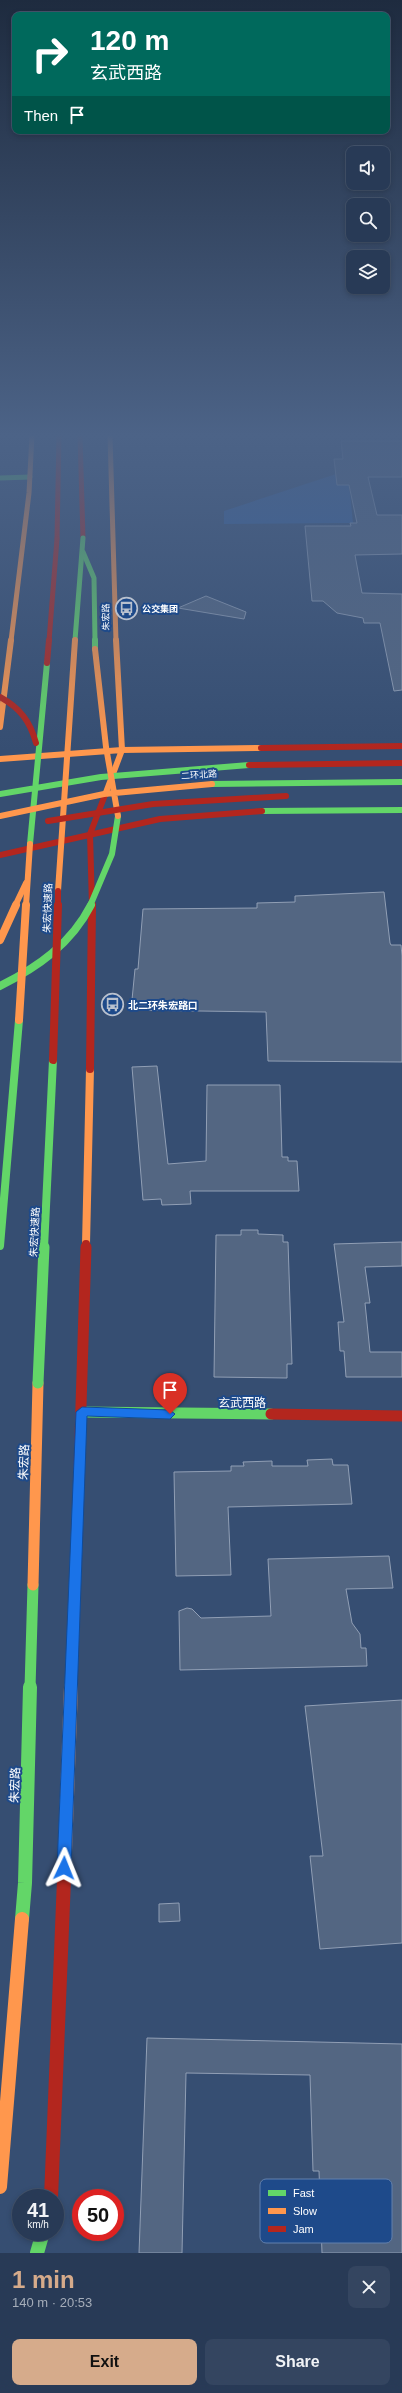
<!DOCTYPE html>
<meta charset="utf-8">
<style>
:root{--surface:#283a56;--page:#344560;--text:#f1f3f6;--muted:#a5adb9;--line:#44546c;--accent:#d6ab8b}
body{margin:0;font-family:Arial,"Noto Sans SC",sans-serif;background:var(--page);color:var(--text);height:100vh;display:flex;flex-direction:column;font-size:15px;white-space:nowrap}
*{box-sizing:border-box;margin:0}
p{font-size:13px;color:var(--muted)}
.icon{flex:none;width:22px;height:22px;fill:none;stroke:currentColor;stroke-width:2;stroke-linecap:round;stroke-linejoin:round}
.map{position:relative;height:2253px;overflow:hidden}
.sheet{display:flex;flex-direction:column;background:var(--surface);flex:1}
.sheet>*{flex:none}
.hud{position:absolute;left:12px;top:12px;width:378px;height:122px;border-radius:8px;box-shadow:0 2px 6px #0003,0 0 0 1px var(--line);background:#00695c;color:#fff;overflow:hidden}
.tools{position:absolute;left:346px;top:146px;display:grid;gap:8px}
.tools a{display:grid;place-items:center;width:44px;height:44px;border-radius:8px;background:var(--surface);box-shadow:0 2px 6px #0003,0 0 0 1px var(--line);font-size:20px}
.speed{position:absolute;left:12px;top:2189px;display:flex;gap:8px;font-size:20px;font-weight:700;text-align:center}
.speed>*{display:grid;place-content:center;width:52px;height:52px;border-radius:50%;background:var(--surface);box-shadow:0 2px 6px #0003,0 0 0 1px var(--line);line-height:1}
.speed small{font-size:10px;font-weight:400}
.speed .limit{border:6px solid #d22;background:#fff;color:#111}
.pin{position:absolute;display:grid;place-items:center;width:34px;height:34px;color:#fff;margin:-41px -17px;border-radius:50% 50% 50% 0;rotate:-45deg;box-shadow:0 0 4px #0007}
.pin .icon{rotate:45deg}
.me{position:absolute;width:44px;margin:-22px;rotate:2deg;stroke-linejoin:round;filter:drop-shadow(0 0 3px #0008)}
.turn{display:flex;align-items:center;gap:14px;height:84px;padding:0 12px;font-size:18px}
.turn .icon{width:52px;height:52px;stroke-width:2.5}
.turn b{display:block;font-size:28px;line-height:34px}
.then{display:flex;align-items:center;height:38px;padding:0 12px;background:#0003;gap:8px;font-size:15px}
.round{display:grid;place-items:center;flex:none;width:42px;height:42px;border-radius:8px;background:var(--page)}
.summary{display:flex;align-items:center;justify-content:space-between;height:68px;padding:0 12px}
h1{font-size:24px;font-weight:700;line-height:30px;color:var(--accent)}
.primary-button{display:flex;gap:8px;margin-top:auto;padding:8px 12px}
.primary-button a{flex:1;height:46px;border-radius:8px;background:var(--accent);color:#111;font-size:16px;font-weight:700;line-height:46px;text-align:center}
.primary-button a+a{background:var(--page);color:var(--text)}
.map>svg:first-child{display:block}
</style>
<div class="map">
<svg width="402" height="2253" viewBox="0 0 402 2253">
<rect width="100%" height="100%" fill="#364e72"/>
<!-- green -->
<path fill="#3360a0" d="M 336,474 L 348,474 L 353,523 L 224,524 L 224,511 Z"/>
<!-- building -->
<path fill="#536682" stroke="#919fb5" d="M 341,441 L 402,441 L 402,477 L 368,477 L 377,515 L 402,515 L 402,554 L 355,555 L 362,593 L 402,594 L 402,690 L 394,691 L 380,623 L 364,623 L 363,618 L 337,613 L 323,601 L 312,601 L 305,526 L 351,526 L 350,523 L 357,523 L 349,485 L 337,485 L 334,459 L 343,459 Z
M 206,596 L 246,612 L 244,619 L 178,608 Z
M 384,892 L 390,943 L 391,945 L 401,945 L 402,956 L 402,1062 L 268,1061 L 266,1012 L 131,1010 L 135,969 L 138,969 L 143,909 L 257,908 L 257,903 L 295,902 L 295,896 Z
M 157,1066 L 168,1164 L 206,1161 L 207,1085 L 280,1085 L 282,1157 L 288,1157 L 288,1161 L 297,1161 L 299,1191 L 190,1191 L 191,1204 L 162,1205 L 161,1199 L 143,1200 L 132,1067 Z
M 241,1230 L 258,1230 L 258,1234 L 283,1235 L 283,1242 L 288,1242 L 292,1364 L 287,1364 L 287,1378 L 214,1377 L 216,1235 L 241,1235 Z
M 402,1242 L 402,1266 L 365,1267 L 370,1303 L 365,1303 L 370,1352 L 402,1352 L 402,1377 L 346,1377 L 344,1351 L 340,1351 L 338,1322 L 344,1322 L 334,1244 Z
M 332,1459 L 333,1465 L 348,1465 L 352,1504 L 228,1507 L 231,1575 L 176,1576 L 174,1472 L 231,1471 L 231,1466 L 244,1466 L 243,1462 L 272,1461 L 272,1466 L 308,1466 L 307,1460 Z
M 389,1556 L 393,1588 L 346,1589 L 352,1623 L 360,1634 L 361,1648 L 366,1648 L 367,1666 L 180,1670 L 179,1611 L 187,1608 L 192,1609 L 201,1618 L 271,1616 L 268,1559 Z
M 402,1700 L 402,1943 L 320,1949 L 310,1856 L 323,1856 L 305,1706 Z
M 179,1903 L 180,1921 L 159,1922 L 159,1904 Z
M 147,2038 L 402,2044 L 402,2253 L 322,2253 L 319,2171 L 313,2171 L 310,2075 L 186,2073 L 182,2253 L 139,2253 Z"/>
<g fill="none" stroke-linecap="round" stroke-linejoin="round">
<!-- fast-far3 -->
<path stroke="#63d668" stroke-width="5" d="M 0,478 L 30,477
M 83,552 L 94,578 L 95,641"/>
<!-- fast-far2 -->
<path stroke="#63d668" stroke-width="6" d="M 95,640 L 95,649
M 262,811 L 402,810"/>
<!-- fast-far1 -->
<path stroke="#63d668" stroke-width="11" d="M 82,1412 L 271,1414
M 30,1688 L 33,1585"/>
<!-- fast -->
<path stroke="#63d668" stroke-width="14" d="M 22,1919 L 25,1883 L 30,1687
M 37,2253 L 43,2232"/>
<!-- slow-far4 -->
<path stroke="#ff974d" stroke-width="5" d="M 110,435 L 116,641
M 11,641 L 29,493 L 32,435"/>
<!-- slow-far3 -->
<path stroke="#ff974d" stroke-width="6" d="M 0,727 L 11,640
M 0,759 L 122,750 L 261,748
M 105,795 L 122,750 L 116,640
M 15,906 L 26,883"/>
<!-- slow-far2 -->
<path stroke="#ff974d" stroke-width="8" d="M 0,940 L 16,905
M 86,1244 L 90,1069"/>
<!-- slow-far1 -->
<path stroke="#ff974d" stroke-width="11" d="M 33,1585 L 38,1383
M 71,1688 L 76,1564"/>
<!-- slow -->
<path stroke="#ff974d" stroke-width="14" d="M 64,1879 L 71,1687
M 0,2187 L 22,1919"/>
<!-- jam-far4 -->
<path stroke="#b3261e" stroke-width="5" d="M 80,435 L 83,538
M 57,539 L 59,435"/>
<!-- jam-far3 -->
<path stroke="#b3261e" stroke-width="6" d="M 261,748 L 402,746
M 0,855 L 160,819 L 262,811
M 92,906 L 90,834 L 105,795"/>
<!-- jam-far2 -->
<path stroke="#b3261e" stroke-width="8" d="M 90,1069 L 92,905
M 86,1248 L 86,1244"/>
<!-- jam-far1 -->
<path stroke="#b3261e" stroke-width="11" d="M 271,1414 L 402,1416
M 76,1564 L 86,1247"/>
<!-- jam -->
<path stroke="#b3261e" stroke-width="14" d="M 51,2198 L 64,1879"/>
<!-- fast-bridge-far3 -->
<path stroke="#63d668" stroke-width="5" d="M 75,640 L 83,538"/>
<!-- fast-bridge-far2 -->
<path stroke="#63d668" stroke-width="6" d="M 212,784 L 402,782
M 0,794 L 101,777 L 249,765
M 30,844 L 47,663
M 90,906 L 112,854 L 118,816"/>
<!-- fast-bridge-far1 -->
<path stroke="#63d668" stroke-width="8" d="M 0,986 C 38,967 71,944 91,905
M 0,1246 L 19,1020
M 44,1248 L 53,1060"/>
<!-- fast-bridge -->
<path stroke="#63d668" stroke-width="11" d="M 38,1383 L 44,1247"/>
<!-- slow-bridge-far1 -->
<path stroke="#ff974d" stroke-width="6" d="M 95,649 L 106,747 L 118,816
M 0,816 L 104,794 L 212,784
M 58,891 L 75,640
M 26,906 L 30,844"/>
<!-- slow-bridge -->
<path stroke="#ff974d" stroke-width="8" d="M 19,1020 L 26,905"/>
<!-- jam-bridge-far2 -->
<path stroke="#b3261e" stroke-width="5" d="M 49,641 L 57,539"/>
<!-- jam-bridge-far1 -->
<path stroke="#b3261e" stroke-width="6" d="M 47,663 L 49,640
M 0,697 C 20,708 30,721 36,743
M 249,765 L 402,763
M 48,821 L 153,804 L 286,796
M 58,906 L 58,891"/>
<!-- jam-bridge -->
<path stroke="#b3261e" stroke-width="8" d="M 53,1060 L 58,905"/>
</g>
<!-- sky -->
<linearGradient id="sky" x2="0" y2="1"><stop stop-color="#1e2b3f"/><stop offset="0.58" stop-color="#4c6387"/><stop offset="1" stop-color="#4c6387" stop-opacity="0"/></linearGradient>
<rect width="402" height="750" fill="url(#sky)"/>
<!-- route -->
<path fill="#1a73e8" stroke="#114b97" d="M 82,1407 L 170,1410 L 175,1414 L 170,1419 L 87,1416 L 71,1868 L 69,1873 L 64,1875 L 59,1873 L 57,1868 L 76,1412 Z"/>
<!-- icons -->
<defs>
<symbol id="bus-ring" viewBox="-11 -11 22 22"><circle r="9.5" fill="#1e4a8a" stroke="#b9c1ce" stroke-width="1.5"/><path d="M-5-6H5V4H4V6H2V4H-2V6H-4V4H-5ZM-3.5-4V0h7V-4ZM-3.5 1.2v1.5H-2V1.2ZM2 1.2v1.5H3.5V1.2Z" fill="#b9c1ce"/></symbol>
</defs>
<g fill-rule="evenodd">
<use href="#bus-ring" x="114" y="596" width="25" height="25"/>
<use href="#bus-ring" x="100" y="992" width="25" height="25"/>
</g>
<g text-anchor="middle" stroke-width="4" stroke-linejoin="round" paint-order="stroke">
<!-- far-poi labels -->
<g font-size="9" font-weight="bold" fill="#fff" stroke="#1e4a8a" text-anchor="start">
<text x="142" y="612">公交集团</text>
</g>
<!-- far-street labels -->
<g font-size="9" fill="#fff" stroke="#1e4a8a">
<text transform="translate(106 617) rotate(-91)" y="3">朱宏路</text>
<text transform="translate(199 775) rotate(-4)" y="3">二环北路</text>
</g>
<!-- street labels -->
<g font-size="10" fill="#fff" stroke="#1e4a8a">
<text transform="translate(47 908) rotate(-88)" y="4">朱宏快速路</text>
<text transform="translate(34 1232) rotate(-87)" y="4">朱宏快速路</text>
</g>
<!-- poi labels -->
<g font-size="10" font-weight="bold" fill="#fff" stroke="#1e4a8a" text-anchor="start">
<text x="128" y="1009">北二环朱宏路口</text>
</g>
<!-- near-street labels -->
<g font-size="12" fill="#fff" stroke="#1e4a8a">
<text x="242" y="1407">玄武西路</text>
<text transform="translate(24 1462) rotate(-88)" y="4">朱宏路</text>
<text transform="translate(15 1785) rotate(-88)" y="4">朱宏路</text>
</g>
</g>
<!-- legend -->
<rect x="260" y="2179" width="132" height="64" rx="6" fill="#1e4a8a" stroke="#6280ad" stroke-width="1"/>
<rect x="268" y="2190" width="18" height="6" fill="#63d668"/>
<rect x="268" y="2208" width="18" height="6" fill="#ff974d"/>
<rect x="268" y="2226" width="18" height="6" fill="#b3261e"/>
<g font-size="11" fill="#fff">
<text x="293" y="2197">Fast</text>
<text x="293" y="2215">Slow</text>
<text x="293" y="2233">Jam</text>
</g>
</svg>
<div class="tools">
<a><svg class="icon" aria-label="sound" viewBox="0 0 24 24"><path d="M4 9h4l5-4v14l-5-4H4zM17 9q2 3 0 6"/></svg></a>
<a><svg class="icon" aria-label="search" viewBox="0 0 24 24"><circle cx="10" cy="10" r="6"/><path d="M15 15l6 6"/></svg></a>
<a><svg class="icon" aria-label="layers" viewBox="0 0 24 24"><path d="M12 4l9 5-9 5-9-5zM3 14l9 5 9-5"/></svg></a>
</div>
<div class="speed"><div>41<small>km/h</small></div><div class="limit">50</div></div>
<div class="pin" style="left:170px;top:1414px;background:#d93025"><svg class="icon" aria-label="arrive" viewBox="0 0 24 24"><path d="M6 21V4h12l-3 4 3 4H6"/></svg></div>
<svg class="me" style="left:64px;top:1868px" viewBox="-20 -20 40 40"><path d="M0-17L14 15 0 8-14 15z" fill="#1a73e8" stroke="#fff" stroke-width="4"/></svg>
<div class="hud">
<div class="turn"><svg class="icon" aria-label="right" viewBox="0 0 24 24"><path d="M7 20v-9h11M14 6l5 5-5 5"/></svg><div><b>120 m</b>玄武西路</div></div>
<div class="then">Then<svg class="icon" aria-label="arrive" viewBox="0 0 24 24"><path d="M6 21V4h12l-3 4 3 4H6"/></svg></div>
</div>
</div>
<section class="sheet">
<div class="summary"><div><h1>1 min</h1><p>140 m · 20:53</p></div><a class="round"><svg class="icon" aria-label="close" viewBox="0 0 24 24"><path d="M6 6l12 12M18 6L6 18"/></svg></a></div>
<div class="primary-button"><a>Exit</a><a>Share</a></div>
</section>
